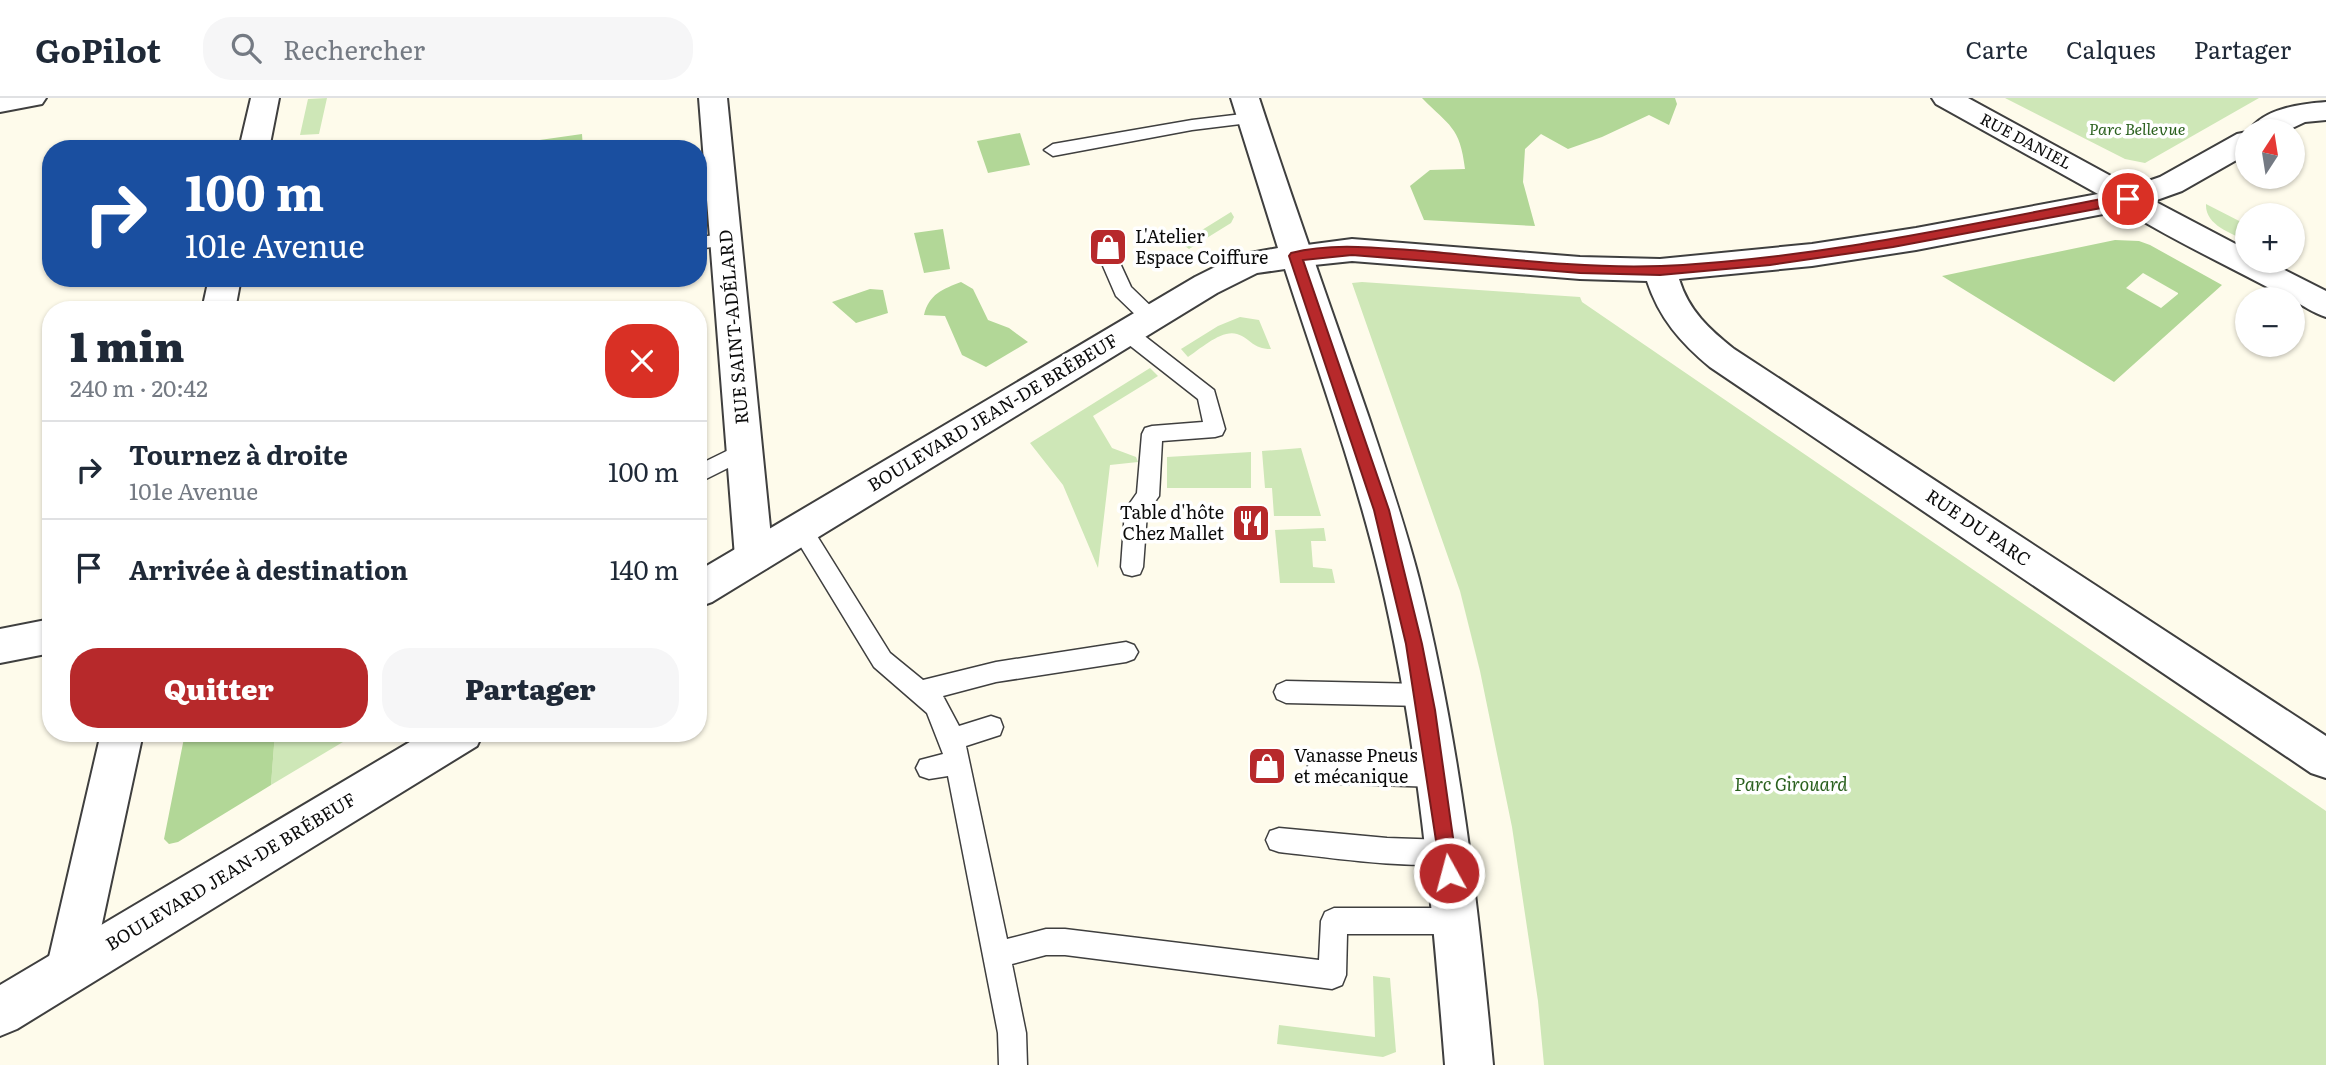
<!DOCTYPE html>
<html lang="fr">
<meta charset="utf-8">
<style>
:root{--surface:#fff;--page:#f6f6f7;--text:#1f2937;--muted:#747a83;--line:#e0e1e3;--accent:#b7292b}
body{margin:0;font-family:Literata,serif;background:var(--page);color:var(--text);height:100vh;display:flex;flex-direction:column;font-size:26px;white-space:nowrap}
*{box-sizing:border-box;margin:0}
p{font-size:23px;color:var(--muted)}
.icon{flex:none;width:38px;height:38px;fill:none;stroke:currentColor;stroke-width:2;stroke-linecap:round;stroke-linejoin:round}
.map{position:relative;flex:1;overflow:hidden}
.panel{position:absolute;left:42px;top:203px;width:665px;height:441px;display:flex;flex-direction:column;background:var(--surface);border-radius:28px;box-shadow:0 2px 5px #0004}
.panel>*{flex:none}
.top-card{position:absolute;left:42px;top:42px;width:665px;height:147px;border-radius:28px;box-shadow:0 2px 5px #0004;background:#1a4fa0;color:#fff;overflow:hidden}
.needle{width:46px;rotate:12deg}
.controls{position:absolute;left:2235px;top:21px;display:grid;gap:14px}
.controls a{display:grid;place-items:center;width:70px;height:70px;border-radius:50%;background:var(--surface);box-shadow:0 2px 5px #0004;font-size:35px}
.pin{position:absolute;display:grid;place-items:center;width:60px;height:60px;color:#fff;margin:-30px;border:4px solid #fff;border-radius:50%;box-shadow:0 2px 7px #0007}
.me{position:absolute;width:77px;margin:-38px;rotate:353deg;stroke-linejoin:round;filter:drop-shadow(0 0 5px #0008)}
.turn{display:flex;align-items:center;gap:24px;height:147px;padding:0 28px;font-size:32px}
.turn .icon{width:91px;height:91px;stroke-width:2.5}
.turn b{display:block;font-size:49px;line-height:60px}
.round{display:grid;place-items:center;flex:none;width:74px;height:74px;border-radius:28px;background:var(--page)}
.head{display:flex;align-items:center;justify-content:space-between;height:119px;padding:0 28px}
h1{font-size:42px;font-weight:800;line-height:52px}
.primary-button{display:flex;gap:14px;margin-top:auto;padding:14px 28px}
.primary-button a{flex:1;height:80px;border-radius:28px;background:var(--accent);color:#fff;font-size:28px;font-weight:800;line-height:80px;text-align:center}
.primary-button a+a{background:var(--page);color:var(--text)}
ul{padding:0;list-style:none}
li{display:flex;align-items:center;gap:21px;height:98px;padding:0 28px;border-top:2px solid var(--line)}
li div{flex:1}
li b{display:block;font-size:26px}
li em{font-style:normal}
header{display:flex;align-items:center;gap:42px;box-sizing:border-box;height:98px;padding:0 35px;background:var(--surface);border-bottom:2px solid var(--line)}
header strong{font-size:33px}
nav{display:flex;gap:38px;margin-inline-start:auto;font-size:24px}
.search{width:490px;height:63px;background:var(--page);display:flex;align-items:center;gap:18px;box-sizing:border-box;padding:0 24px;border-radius:28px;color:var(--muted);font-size:26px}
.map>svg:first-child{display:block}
</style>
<header>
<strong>GoPilot</strong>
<div class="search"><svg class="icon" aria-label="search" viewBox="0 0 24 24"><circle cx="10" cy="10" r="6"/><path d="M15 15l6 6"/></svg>Rechercher</div>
<nav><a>Carte</a><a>Calques</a><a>Partager</a></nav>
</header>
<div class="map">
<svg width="2326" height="967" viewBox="0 0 2326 967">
<rect width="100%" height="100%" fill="#fefbeb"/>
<!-- green -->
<path fill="#cee7b7" d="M 327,0 L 319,36 L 300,37 L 308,1 Z
M 2005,0 L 2259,0 L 2145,65 L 2125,61 Z
M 2206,106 L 2247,127 L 2247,143 C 2231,135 2205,127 2206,106 Z
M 1231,114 L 1234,119 L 1231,125 L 1189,151 L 1181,145 Z
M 1362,184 L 1580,199 L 1582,204 L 2326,713 L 2326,967 L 1544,967 L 1538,903 L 1512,729 L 1480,573 L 1460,493 L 1352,185 Z
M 1240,219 L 1259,222 L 1271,251 C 1252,251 1252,241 1237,236 C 1222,231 1200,251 1188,259 L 1181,251 L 1218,228 Z
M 1150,270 L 1158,278 L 1093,318 L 1112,350 L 1136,359 L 1138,364 L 1110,367 L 1098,470 L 1063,387 L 1030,345 Z
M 1301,350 L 1321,418 L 1274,418 L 1272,390 L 1265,390 L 1262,353 Z
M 1251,354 L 1251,390 L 1167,390 L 1167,359 Z
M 1324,430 L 1326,443 L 1311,443 L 1313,469 L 1332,471 L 1335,485 L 1280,485 L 1275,432 Z
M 275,635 L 358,635 L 271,687 Z
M 1373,878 L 1390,880 L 1396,954 L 1383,959 L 1277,946 L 1279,927 L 1375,939 Z"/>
<!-- forest -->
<path fill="#b2d797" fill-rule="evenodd" d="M 1422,0 L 1675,0 L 1677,6 L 1669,27 L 1649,17 L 1602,39 L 1568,51 L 1541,36 L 1525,51 L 1523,84 L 1535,128 L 1424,122 L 1410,88 L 1430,72 L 1465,71 C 1460,28 1449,28 1422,0 Z
M 1020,35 L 1030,67 L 988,75 L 977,43 Z
M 582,36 L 583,51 L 483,51 L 483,50 Z
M 943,131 L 950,171 L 924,175 L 914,135 Z
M 2115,142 L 2139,143 L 2150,147 L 2222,187 L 2114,284 L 1942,178 ZM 2143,175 L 2178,195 L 2178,196 L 2161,210 L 2126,190 Z
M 961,184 L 973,191 L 988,222 L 1009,230 L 1028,244 L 986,269 L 962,257 L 945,218 L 924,217 C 929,196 943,191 961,184 Z
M 870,191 L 883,192 L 888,215 L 856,225 L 832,204 Z
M 185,635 L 275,635 L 271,687 L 178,744 L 169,746 L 164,741 Z"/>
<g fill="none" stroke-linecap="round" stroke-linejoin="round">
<defs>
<path id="service" d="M 1251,15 L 1260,20 L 1257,24 L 1192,32 L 1053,58 L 1044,52 L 1053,46 L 1192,22 Z
M 726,136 L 733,138 L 735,142 L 733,146 L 698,151 L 698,139 Z
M 1112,161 L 1119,163 L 1131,189 L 1158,215 L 1161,220 L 1158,225 L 1144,225 L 1116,198 L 1103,168 L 1105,163 Z
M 1126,227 L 1133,229 L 1214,292 L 1225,331 L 1222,337 L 1215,339 L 1162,343 L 1159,398 L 1147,415 L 1143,469 L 1140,476 L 1132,478 L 1124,476 L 1121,469 L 1125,412 L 1137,395 L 1142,336 L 1145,330 L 1152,328 L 1203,324 L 1198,301 L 1119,239 L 1116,234 L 1119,229 Z
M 745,344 L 752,346 L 756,352 L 752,358 L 698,385 L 698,367 Z
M 801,422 L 809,425 L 890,555 L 923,582 L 996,564 L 1126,544 L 1134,547 L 1138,554 L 1134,561 L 1126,564 L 996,584 L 943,598 L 959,628 L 991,618 L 1000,621 L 1003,629 L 1000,637 L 966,648 L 1007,841 L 1046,831 L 1065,831 L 1319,862 L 1321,823 L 1325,814 L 1334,810 L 1455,810 L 1464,814 L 1468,823 L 1464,832 L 1455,836 L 1347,836 L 1346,877 L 1342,887 L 1332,891 L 1065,857 L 1046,857 L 1012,866 L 1026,935 L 1027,967 L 999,967 L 998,935 L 948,678 L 929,681 L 920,678 L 916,670 L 920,662 L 943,656 L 927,615 L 874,569 L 790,431 L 793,425 Z
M 1286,583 L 1423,586 L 1432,590 L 1435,597 L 1432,604 L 1423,608 L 1286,605 L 1277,601 L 1274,594 L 1277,587 Z
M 1318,663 L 1436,667 L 1445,670 L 1449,678 L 1445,686 L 1436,689 L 1318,685 L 1309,682 L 1305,674 L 1309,666 Z
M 1279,730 L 1387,740 L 1446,742 L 1455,745 L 1459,754 L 1455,763 C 1425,774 1316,758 1279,754 L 1270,751 L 1266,742 L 1270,733 Z"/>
<path id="minor" d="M 0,0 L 46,0 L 42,6 L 0,14 Z
M 251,0 L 279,0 L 269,51 L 239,51 Z
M 699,0 L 727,0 L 773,459 L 767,470 L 754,475 L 741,470 L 735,459 Z
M 1932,0 L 1968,0 L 2131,89 L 2160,79 L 2237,36 L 2247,34 L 2247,56 L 2182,93 L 2154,103 L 2247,152 L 2247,163 L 2267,163 L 2326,193 L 2326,219 C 2313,215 2303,207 2292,202 C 2238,173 2178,145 2124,112 L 1916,152 L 1812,168 L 1679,181 C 1689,213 1709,231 1734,251 L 2326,638 L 2326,680 L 2311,675 L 1710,269 C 1681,245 1659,220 1647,183 L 1580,181 L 1352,163 L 1295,169 L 1284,166 L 1279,158 L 1284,150 L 1352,141 L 1580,159 L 1660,161 L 1812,146 L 1916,130 L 2098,96 L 1936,6 Z
M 2326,4 L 2326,22 L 2305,24 L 2286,33 L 2249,33 C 2264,10 2301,6 2326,4 Z
M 209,180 L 241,180 L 235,212 L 202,212 Z
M 51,521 L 51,555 L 0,565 L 0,531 Z
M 101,635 L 143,635 L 92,872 L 85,888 L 69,895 L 53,888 L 46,872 Z"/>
<path id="tertiary" d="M 1231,0 L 1259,0 C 1294,107 1332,213 1369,320 C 1387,374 1405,427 1419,481 C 1459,641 1478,804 1493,967 L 1445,967 C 1432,804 1418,639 1380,479 C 1355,374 1318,273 1285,171 L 1257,175 L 1217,195 L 712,504 L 698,509 L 698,473 L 1195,179 L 1239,157 L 1278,150 Z
M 425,635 L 483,635 L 477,648 L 17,931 L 0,938 L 0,887 Z"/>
</defs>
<!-- service casing -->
<use href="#service" stroke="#3f3f3f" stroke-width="3"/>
<!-- minor casing -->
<use href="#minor" stroke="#3f3f3f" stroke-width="4"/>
<!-- tertiary casing -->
<use href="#tertiary" stroke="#3f3f3f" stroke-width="4"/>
<!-- service -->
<use href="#service" fill="#fff" fill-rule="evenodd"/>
<!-- minor -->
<use href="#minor" fill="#fff" fill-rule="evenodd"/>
<!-- tertiary -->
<use href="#tertiary" fill="#fff" fill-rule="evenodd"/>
</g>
<!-- route -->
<path fill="#b7292b" stroke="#771b1c" stroke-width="2" d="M 2128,96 L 2135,101 L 2133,104 L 1893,149 L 1770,167 L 1660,177 L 1580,175 L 1352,157 L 1303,162 L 1389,412 L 1422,546 L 1435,612 L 1458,775 L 1455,782 L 1449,784 L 1442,782 L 1406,546 L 1374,412 L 1289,158 L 1291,155 C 1333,144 1379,150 1423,153 C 1501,160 1582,171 1661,168 C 1818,161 1974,125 2128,96 Z"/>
<!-- icons -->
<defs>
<symbol id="shop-square" viewBox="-11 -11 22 22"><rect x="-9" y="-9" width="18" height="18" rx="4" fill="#b7292b" stroke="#fff"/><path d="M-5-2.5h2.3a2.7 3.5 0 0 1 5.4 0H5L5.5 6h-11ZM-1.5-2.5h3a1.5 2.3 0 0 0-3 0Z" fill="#fff"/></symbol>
<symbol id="restaurant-square" viewBox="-11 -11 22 22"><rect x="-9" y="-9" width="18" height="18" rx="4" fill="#b7292b" stroke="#fff"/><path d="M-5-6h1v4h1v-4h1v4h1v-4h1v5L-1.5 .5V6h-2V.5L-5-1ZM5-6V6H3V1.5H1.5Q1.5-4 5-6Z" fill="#fff"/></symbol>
</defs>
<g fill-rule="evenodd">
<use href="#shop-square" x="1086" y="127" width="44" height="44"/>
<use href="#restaurant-square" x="1229" y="403" width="44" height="44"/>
<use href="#shop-square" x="1245" y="646" width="44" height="44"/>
</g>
<g text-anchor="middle" stroke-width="7" stroke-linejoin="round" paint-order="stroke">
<!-- far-park labels -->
<g font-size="16" font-style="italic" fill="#2b611f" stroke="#fff">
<text x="2137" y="37">Parc Bellevue</text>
</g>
<!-- far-street labels -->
<g font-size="16" fill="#0c0c0c" stroke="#fff">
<text transform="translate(2026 43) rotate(28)" y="6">RUE DANIEL</text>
</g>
<!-- poi labels -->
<g font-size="18" fill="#0c0c0c" stroke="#fff" text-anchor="start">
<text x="1135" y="145">L'Atelier<tspan x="1135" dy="21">Espace Coiffure</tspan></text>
<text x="1224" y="421" text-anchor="end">Table d'hôte<tspan x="1224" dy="21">Chez Mallet</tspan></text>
<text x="1294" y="664">Vanasse Pneus<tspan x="1294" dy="21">et mécanique</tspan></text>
</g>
<!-- street labels -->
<g font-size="18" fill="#0c0c0c" stroke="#fff">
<text transform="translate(734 229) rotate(-95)" y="6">RUE SAINT-ADÉLARD</text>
<text transform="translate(993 315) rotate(-31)" y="6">BOULEVARD JEAN-DE BRÉBEUF</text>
<text transform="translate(1978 430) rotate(34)" y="6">RUE DU PARC</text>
<text transform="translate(231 774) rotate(-31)" y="6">BOULEVARD JEAN-DE BRÉBEUF</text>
</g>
<!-- park labels -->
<g font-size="18" font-style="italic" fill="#2b611f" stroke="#fff">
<text x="1791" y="693">Parc Girouard</text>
</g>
</g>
</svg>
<div class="controls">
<a><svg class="needle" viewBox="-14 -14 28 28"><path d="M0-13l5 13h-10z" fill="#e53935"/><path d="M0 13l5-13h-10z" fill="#747a83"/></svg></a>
<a>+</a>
<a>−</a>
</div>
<div class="pin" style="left:2128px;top:101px;background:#d93025"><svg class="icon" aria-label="arrive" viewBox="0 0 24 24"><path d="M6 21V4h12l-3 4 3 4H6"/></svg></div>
<svg class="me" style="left:1449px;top:775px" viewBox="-20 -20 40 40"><circle r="17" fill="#b7292b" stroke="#fff" stroke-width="3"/><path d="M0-11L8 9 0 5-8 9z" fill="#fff"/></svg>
<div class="top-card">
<div class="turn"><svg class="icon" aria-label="right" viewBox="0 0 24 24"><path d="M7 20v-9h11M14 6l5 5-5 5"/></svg><div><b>100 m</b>101e Avenue</div></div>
</div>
<section class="panel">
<div class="head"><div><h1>1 min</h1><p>240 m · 20:42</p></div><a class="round" style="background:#d93025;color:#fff"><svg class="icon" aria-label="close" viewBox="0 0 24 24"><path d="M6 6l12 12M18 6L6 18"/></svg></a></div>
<ul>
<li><svg class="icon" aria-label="right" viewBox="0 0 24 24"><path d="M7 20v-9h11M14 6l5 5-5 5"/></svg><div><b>Tournez à droite</b><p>101e Avenue</p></div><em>100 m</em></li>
<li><svg class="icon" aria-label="arrive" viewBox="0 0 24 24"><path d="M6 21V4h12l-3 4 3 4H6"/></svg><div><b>Arrivée à destination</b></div><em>140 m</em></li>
</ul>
<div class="primary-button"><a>Quitter</a><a>Partager</a></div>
</section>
</div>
